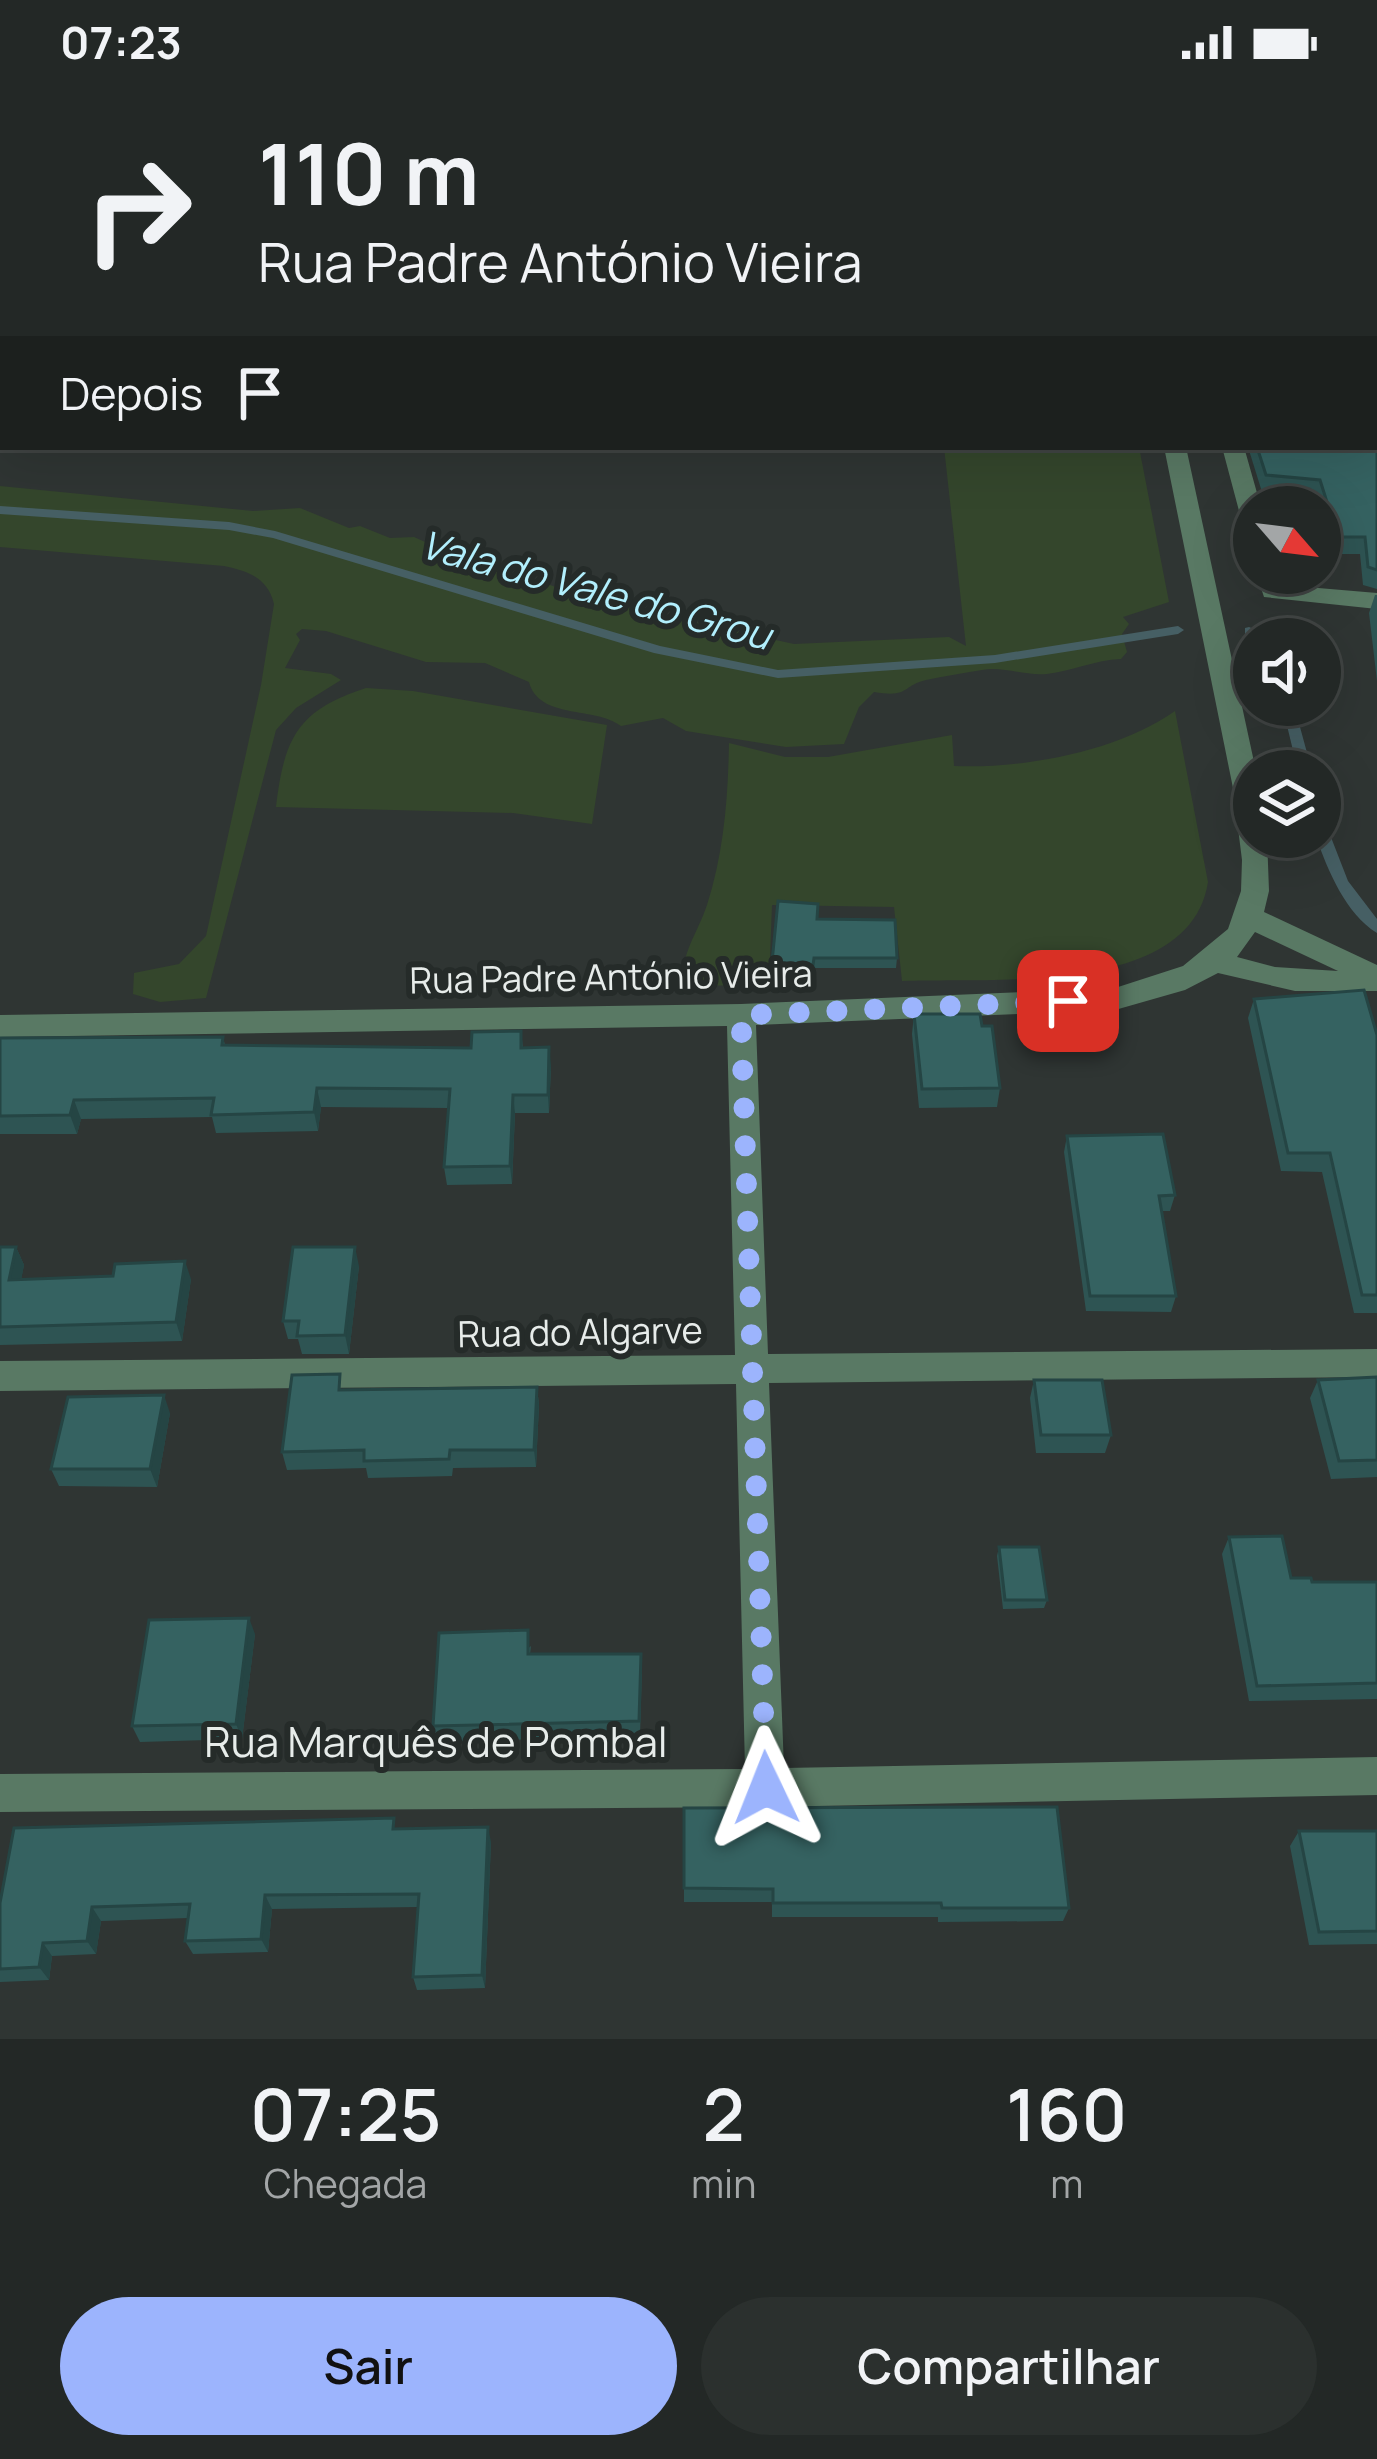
<!DOCTYPE html>
<html lang="pt">
<meta charset="utf-8">
<style>
:root{--surface:#232826;--page:#2b302e;--text:#f1f3f6;--muted:#a3a6a7;--line:#404443;--accent:#9cb4fd}
body{margin:0;font-family:Manrope,sans-serif;background:var(--page);color:var(--text);height:100vh;display:flex;flex-direction:column;font-size:45px;white-space:nowrap}
*{box-sizing:border-box;margin:0}
p{font-size:39px;color:var(--muted)}
.icon{flex:none;width:66px;height:66px;fill:none;stroke:currentColor;stroke-width:2;stroke-linecap:round;stroke-linejoin:round}
.map{position:relative;height:1955px;overflow:hidden}
.panel{display:flex;flex-direction:column;background:var(--surface);flex:1}
.panel>*{flex:none}
.guide{position:absolute;left:0px;top:0px;width:1377px;height:366px;box-shadow:0 12px 48px #0002,0 0 0 3px var(--line);background:#232826;color:var(--text);overflow:hidden}
.needle{width:78px;rotate:118deg}
.controls{position:absolute;left:1233px;top:402px;display:grid;gap:24px}
.controls a{display:grid;place-items:center;width:108px;height:108px;border-radius:50%;background:var(--surface);box-shadow:0 12px 48px #0002,0 0 0 3px var(--line);font-size:60px}
.pin{position:absolute;display:grid;place-items:center;width:102px;height:102px;color:#fff;margin:-51px;border-radius:24px;box-shadow:0 6px 18px #0006}
.me{position:absolute;width:132px;margin:-66px;rotate:358deg;stroke-linejoin:round;filter:drop-shadow(0 0 9px #0008)}
.turn{display:flex;align-items:center;gap:42px;height:252px;padding:0 60px;font-size:54px}
.turn .icon{width:156px;height:156px;stroke-width:2.5}
.turn b{display:block;font-size:84px;line-height:102px}
.then{display:flex;align-items:center;height:114px;padding:0 60px;background:#0003;gap:24px;font-size:45px}
.eta{display:flex;justify-content:space-evenly;align-items:center;height:204px;text-align:center}
.eta b{font-size:72px;font-weight:600;line-height:84px}
.primary-button{display:flex;gap:24px;margin-top:auto;padding:24px 60px}
.primary-button a{flex:1;height:138px;border-radius:72px;background:var(--accent);color:#111;font-size:48px;font-weight:600;line-height:138px;text-align:center}
.primary-button a+a{background:var(--page);color:var(--text)}
.status{display:flex;justify-content:space-between;align-items:center;height:84px;padding:0 60px;background:var(--surface);direction:ltr}
.status svg{height:33px;fill:currentColor}
.map>svg:first-child{display:block}
</style>
<div class="status"><b>07:23</b><svg viewBox="0 0 49 12"><path d="M0 12V9h3v3zM5 12V6h3v6zM10 12V3h3v9zM15 12V0h3v12zM26 1h20v11H26zM47 4h2v5h-2z"/></svg></div>
<div class="map">
<svg width="1377" height="1955" viewBox="0 0 1377 1955">
<rect width="100%" height="100%" fill="#2f3533"/>
<!-- green -->
<path fill="#34462c" d="M 944,363 L 1139,363 L 1169,518 L 1123,533 L 1129,540 L 1122,550 L 1127,568 L 1121,575 C 1095,576 1072,587 1047,590 C 1024,592 1003,582 982,586 C 964,589 944,592 926,596 C 901,602 910,614 874,608 L 859,623 L 844,660 L 786,663 L 686,647 L 663,634 L 621,642 C 595,622 539,636 529,598 L 485,579 L 426,578 L 326,547 L 302,545 L 296,550 L 300,556 L 285,584 L 331,590 L 341,596 L 296,624 L 276,646 L 206,914 L 160,918 L 133,910 L 134,889 L 179,880 L 206,852 L 261,601 L 274,520 C 268,494 248,487 224,482 L 0,463 L 0,402 L 253,427 L 300,424 L 349,444 L 360,442 L 390,454 L 414,453 L 472,479 L 490,481 L 595,516 L 794,560 L 949,553 L 966,562 Z
M 366,604 L 413,607 L 607,641 L 592,740 L 513,729 L 276,723 C 284,655 297,626 366,604 Z
M 1175,627 L 1208,798 C 1190,914 988,893 902,897 L 894,823 L 772,821 L 769,901 L 682,902 C 682,866 696,853 707,821 C 724,768 728,714 729,659 L 785,673 L 828,673 L 952,651 L 954,682 C 1024,685 1119,667 1175,627 Z"/>
<g fill="none" stroke-linecap="round" stroke-linejoin="round">
<!-- stream -->
<path fill="#465f64" fill-rule="evenodd" d="M 0,422 L 229,438 L 275,447 L 660,562 L 778,586 L 995,571 L 1178,542 L 1184,546 L 1178,550 L 995,579 L 778,594 L 654,569 L 273,454 L 229,446 L 0,430 Z
M 1249,543 L 1270,552 L 1272,555 L 1256,555 L 1245,550 L 1245,544 Z
M 1282,621 L 1294,621 L 1312,687 L 1298,687 Z
M 1320,738 L 1327,743 L 1348,797 L 1377,835 L 1377,849 C 1346,830 1328,787 1316,753 L 1320,753 Z"/>
<!-- minor -->
<path fill="#597964" fill-rule="evenodd" d="M 1177,0 L 1203,0 L 1205,3 L 1179,3 Z
M 1374,24 L 1377,24 L 1377,36 L 1374,36 Z
M 1164,363 L 1186,363 L 1256,687 L 1254,753 L 1267,753 L 1269,807 L 1264,828 L 1377,881 L 1377,907 L 1295,907 L 1218,889 L 1185,906 L 1115,926 L 756,941 L 768,1270 L 1377,1265 L 1377,1293 L 769,1299 L 784,1684 L 1377,1673 L 1377,1711 L 765,1723 L 0,1728 L 0,1690 L 745,1685 L 736,1300 L 0,1307 L 0,1277 L 735,1271 L 727,942 L 0,953 L 0,931 L 741,920 L 1115,904 L 1183,882 L 1228,845 L 1241,807 L 1242,776 L 1233,704 ZM 1255,848 L 1338,887 L 1275,883 L 1237,873 Z
M 1222,363 L 1244,363 L 1261,423 L 1254,423 L 1254,445 L 1242,438 Z
M 1256,489 L 1280,489 L 1283,501 L 1377,509 L 1377,525 L 1264,513 Z"/>
</g>
<!-- wall -->
<path fill="#2e5453" d="M 54,0 L 163,0 L 160,3 L 55,3 Z
M 1374,33 L 1377,33 L 1377,170 L 1375,171 L 1377,172 L 1377,505 L 1363,501 L 1360,470 L 1333,470 L 1320,429 L 1320,423 L 1318,423 L 1315,413 L 1262,408 L 1248,363 L 1374,363 Z
M 1375,511 L 1377,511 L 1377,597 L 1369,529 Z
M 778,817 L 897,874 L 896,884 L 813,884 L 812,891 L 772,888 Z
M 1254,915 L 1377,951 L 1377,1229 L 1354,1229 L 1322,1088 L 1281,1087 L 1248,934 Z
M 914,930 L 982,942 L 1000,1004 L 997,1023 L 919,1024 L 912,950 Z
M 521,947 L 523,964 L 551,982 L 549,1029 L 515,1029 L 512,1100 L 447,1101 L 444,1083 L 449,1024 L 321,1023 L 318,1047 L 216,1049 L 212,1033 L 81,1035 L 77,1050 L 0,1050 L 0,954 L 223,953 L 225,961 L 471,964 Z
M 1067,1052 L 1175,1111 L 1170,1127 L 1162,1127 L 1176,1212 L 1171,1228 L 1086,1227 L 1064,1068 Z
M 0,1163 L 16,1163 L 24,1181 L 21,1195 L 191,1195 L 182,1257 L 0,1261 Z
M 359,1182 L 349,1270 L 302,1270 L 298,1255 L 288,1255 L 283,1237 Z
M 1377,1293 L 1377,1393 L 1331,1395 L 1310,1314 L 1318,1296 Z
M 1034,1296 L 1111,1351 L 1105,1369 L 1036,1369 L 1030,1314 Z
M 537,1303 L 539,1321 L 536,1383 L 453,1384 L 452,1392 L 368,1394 L 366,1384 L 287,1386 L 282,1368 L 344,1306 Z
M 170,1329 L 157,1403 L 59,1402 L 51,1385 Z
M 1229,1453 L 1291,1494 L 1312,1498 L 1377,1498 L 1377,1615 L 1249,1617 L 1222,1470 Z
M 999,1463 L 1047,1516 L 1044,1524 L 1003,1525 L 997,1472 Z
M 255,1550 L 242,1655 L 140,1658 L 132,1642 Z
M 531,1562 L 530,1570 L 642,1585 L 640,1652 L 437,1658 L 433,1642 Z
M 684,1724 L 1069,1824 L 1063,1837 L 938,1838 L 938,1833 L 772,1833 L 772,1818 L 684,1818 Z
M 397,1745 L 491,1758 L 485,1904 L 417,1906 L 413,1893 L 418,1823 L 272,1825 L 268,1868 L 193,1870 L 185,1857 L 188,1834 L 101,1837 L 96,1870 L 52,1872 L 49,1896 L 0,1898 L 0,1819 Z
M 1299,1747 L 1377,1747 L 1377,1860 L 1309,1861 L 1290,1762 Z"/>
<!-- shaded-wall -->
<path fill="#254544" d="M 145,0 L 163,0 L 160,3 L 143,3 Z
M 549,963 L 551,982 L 549,1029 L 548,1011 Z
M 317,1004 L 321,1023 L 318,1047 L 314,1028 Z
M 513,1011 L 515,1029 L 512,1100 L 510,1082 Z
M 74,1016 L 81,1035 L 77,1050 L 70,1031 Z
M 16,1163 L 24,1181 L 18,1214 L 9,1196 Z
M 355,1163 L 359,1182 L 349,1270 L 345,1251 Z
M 185,1177 L 191,1195 L 182,1257 L 176,1238 Z
M 537,1303 L 539,1321 L 536,1383 L 534,1366 Z
M 164,1311 L 170,1329 L 157,1403 L 150,1385 Z
M 249,1534 L 255,1550 L 242,1655 L 236,1640 Z
M 488,1743 L 491,1758 L 485,1904 L 482,1891 Z
M 265,1811 L 272,1825 L 268,1868 L 261,1855 Z
M 92,1823 L 101,1837 L 96,1870 L 87,1857 Z
M 43,1859 L 52,1872 L 49,1896 L 39,1883 Z"/>
<!-- building -->
<path fill="#356261" stroke="#254544" stroke-width="3" d="M 1374,33 L 1377,33 L 1377,155 L 1374,157 L 1375,172 L 1377,172 L 1377,305 L 1374,306 L 1377,323 L 1377,486 L 1368,483 L 1365,453 L 1338,453 L 1320,396 L 1266,391 L 1257,363 L 1374,363 Z
M 778,817 L 818,820 L 817,835 L 895,836 L 897,874 L 814,874 L 813,881 L 772,878 Z
M 1364,906 L 1377,951 L 1377,1211 L 1362,1211 L 1330,1069 L 1288,1069 L 1254,915 Z
M 914,930 L 980,930 L 982,942 L 992,942 L 1000,1004 L 922,1005 Z
M 521,947 L 521,964 L 549,963 L 548,1011 L 513,1011 L 510,1082 L 444,1083 L 450,1005 L 317,1004 L 314,1028 L 211,1031 L 214,1014 L 74,1016 L 70,1031 L 0,1032 L 0,954 L 223,953 L 222,961 L 471,964 L 472,948 Z
M 1163,1050 L 1175,1111 L 1159,1112 L 1176,1212 L 1090,1212 L 1067,1052 Z
M 0,1163 L 16,1163 L 9,1196 L 113,1192 L 115,1180 L 185,1177 L 176,1238 L 0,1243 Z
M 293,1163 L 355,1163 L 345,1251 L 297,1252 L 299,1237 L 283,1237 Z
M 340,1290 L 339,1306 L 537,1303 L 534,1366 L 450,1366 L 449,1375 L 364,1377 L 364,1366 L 282,1368 L 292,1291 Z
M 1377,1293 L 1377,1376 L 1339,1377 L 1318,1296 Z
M 1034,1296 L 1102,1296 L 1111,1351 L 1041,1351 Z
M 164,1311 L 150,1385 L 51,1385 L 68,1313 Z
M 1282,1452 L 1291,1494 L 1311,1494 L 1312,1498 L 1377,1498 L 1377,1599 L 1257,1602 L 1229,1453 Z
M 999,1463 L 1039,1463 L 1047,1516 L 1005,1516 Z
M 249,1534 L 236,1640 L 132,1642 L 149,1536 Z
M 528,1546 L 528,1570 L 641,1570 L 639,1637 L 433,1642 L 439,1549 Z
M 1057,1723 L 1069,1824 L 942,1824 L 941,1819 L 773,1819 L 773,1805 L 684,1804 L 684,1724 Z
M 394,1734 L 393,1745 L 488,1743 L 482,1891 L 413,1893 L 419,1810 L 265,1811 L 261,1855 L 185,1857 L 190,1820 L 92,1823 L 87,1857 L 43,1859 L 39,1883 L 0,1885 L 0,1819 L 14,1744 Z
M 1299,1747 L 1377,1747 L 1377,1847 L 1319,1848 Z"/>
<g fill="none" stroke-linecap="round" stroke-linejoin="round">
<!-- route -->
<path stroke="#9cb4fd" stroke-width="21" stroke-dasharray="0 37.8" d="M 766,1704 L 741,931 L 1068,917"/>
</g>
<g text-anchor="middle" stroke-width="12" stroke-linejoin="round" paint-order="stroke">
<!-- street labels -->
<g font-size="36" fill="#e7ecea" stroke="#252b29">
<text transform="translate(611 893) rotate(-1)" y="13">Rua Padre António Vieira</text>
<text transform="translate(580 1248) rotate(-1)" y="13">Rua do Algarve</text>
</g>
<!-- water labels -->
<g font-size="39" font-style="italic" fill="#b2effd" stroke="#252b29">
<text transform="translate(596 506) rotate(15)" y="14">Vala do Vale do Grou</text>
</g>
<!-- near-street labels -->
<g font-size="42" fill="#e7ecea" stroke="#252b29">
<text x="436" y="1673">Rua Marquês de Pombal</text>
</g>
</g>
</svg>
<div class="controls">
<a><svg class="needle" viewBox="-14 -14 28 28"><path d="M0-13l5 13h-10z" fill="#e53935"/><path d="M0 13l5-13h-10z" fill="#a3a6a7"/></svg></a>
<a><svg class="icon" aria-label="sound" viewBox="0 0 24 24"><path d="M4 9h4l5-4v14l-5-4H4zM17 9q2 3 0 6"/></svg></a>
<a><svg class="icon" aria-label="layers" viewBox="0 0 24 24"><path d="M12 4l9 5-9 5-9-5zM3 14l9 5 9-5"/></svg></a>
</div>
<div class="pin" style="left:1068px;top:917px;background:#d93025"><svg class="icon" aria-label="arrive" viewBox="0 0 24 24"><path d="M6 21V4h12l-3 4 3 4H6"/></svg></div>
<svg class="me" style="left:766px;top:1704px" viewBox="-20 -20 40 40"><path d="M0-17L14 15 0 8-14 15z" fill="#9cb4fd" stroke="#fff" stroke-width="4"/></svg>
<div class="guide">
<div class="turn"><svg class="icon" aria-label="right" viewBox="0 0 24 24"><path d="M7 20v-9h11M14 6l5 5-5 5"/></svg><div><b>110 m</b>Rua Padre António Vieira</div></div>
<div class="then">Depois<svg class="icon" aria-label="arrive" viewBox="0 0 24 24"><path d="M6 21V4h12l-3 4 3 4H6"/></svg></div>
</div>
</div>
<section class="panel">
<div class="eta">
<div><b>07:25</b><p>Chegada</p></div>
<div><b>2</b><p>min</p></div>
<div><b>160</b><p>m</p></div>
</div>
<div class="primary-button"><a>Sair</a><a>Compartilhar</a></div>
</section>
